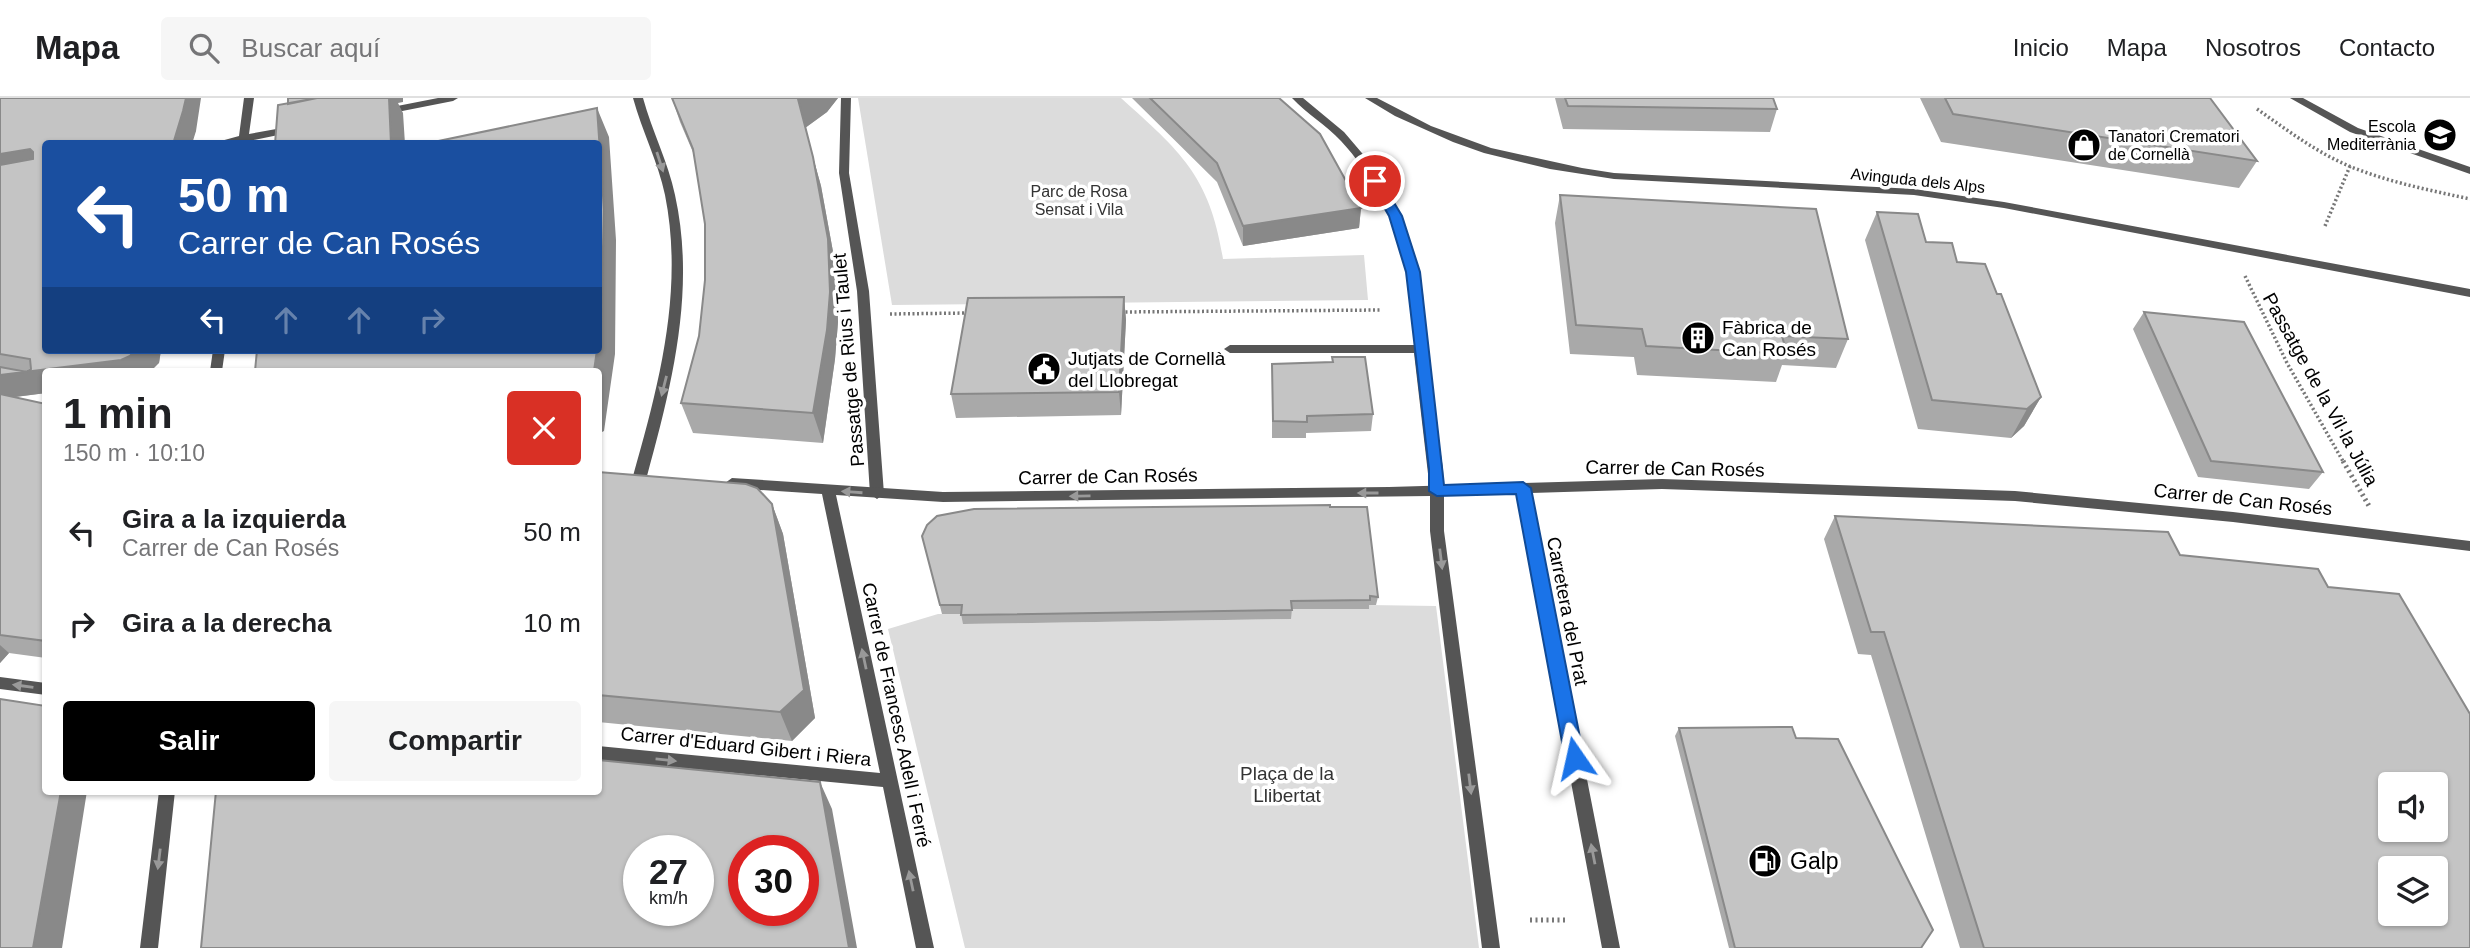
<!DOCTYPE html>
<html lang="es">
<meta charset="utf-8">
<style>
:root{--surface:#fff;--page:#f6f6f6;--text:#202124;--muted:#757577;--line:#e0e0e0;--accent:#000}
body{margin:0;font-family:Arial,sans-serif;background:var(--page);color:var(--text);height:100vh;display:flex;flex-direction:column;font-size:26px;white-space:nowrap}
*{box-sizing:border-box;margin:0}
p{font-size:23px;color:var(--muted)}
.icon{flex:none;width:38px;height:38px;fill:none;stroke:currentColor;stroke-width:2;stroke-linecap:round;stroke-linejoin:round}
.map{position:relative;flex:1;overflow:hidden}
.side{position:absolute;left:42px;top:270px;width:560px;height:427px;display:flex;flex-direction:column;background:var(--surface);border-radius:7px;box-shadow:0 2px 5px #0004}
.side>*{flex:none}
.guide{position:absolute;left:42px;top:42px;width:560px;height:214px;border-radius:7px;box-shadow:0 2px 5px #0004;background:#1a4fa0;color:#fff;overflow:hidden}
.tools{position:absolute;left:2378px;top:674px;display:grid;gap:14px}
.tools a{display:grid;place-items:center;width:70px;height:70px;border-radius:7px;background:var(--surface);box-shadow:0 2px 5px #0004;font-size:35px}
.speed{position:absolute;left:623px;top:737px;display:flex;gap:14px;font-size:35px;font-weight:700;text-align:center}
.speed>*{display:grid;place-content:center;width:91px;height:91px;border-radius:50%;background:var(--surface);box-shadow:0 2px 5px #0004;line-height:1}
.speed small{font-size:18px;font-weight:400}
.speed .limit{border:10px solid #d22;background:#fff;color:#111}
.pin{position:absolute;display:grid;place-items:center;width:60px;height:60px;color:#fff;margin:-30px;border:4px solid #fff;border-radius:50%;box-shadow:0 2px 7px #0007}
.me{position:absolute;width:77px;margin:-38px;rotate:349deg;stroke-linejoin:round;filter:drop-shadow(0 0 5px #0008)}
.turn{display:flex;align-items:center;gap:24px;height:147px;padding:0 21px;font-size:32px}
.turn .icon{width:91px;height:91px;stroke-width:2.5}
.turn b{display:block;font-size:49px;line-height:60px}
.lanes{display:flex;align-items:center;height:66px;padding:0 21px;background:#0003;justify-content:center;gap:35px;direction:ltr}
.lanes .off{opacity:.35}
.round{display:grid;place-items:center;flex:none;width:74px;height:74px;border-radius:7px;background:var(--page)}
.overview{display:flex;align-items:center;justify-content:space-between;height:119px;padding:0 21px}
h1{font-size:42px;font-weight:700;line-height:52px}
.primary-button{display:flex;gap:14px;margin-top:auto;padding:14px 21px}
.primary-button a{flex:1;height:80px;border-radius:7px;background:var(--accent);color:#fff;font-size:28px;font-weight:700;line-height:80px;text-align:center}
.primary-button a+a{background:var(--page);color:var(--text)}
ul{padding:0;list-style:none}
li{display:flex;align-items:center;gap:21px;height:91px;padding:0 21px}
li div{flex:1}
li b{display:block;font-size:26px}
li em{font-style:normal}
header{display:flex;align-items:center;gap:42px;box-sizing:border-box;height:98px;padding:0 35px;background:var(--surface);border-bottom:2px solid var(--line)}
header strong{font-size:33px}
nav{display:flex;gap:38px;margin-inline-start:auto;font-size:24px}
.search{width:490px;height:63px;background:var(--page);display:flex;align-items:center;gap:18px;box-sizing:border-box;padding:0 24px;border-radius:7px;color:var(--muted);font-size:26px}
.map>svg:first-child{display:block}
</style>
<header>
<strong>Mapa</strong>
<div class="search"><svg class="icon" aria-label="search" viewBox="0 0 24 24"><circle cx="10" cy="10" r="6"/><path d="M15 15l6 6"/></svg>Buscar aquí</div>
<nav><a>Inicio</a><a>Mapa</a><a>Nosotros</a><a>Contacto</a></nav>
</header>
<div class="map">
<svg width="2470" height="850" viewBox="0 0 2470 850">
<rect width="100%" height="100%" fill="#fff"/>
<!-- green -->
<path fill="#dcdcdc" d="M 858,0 L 1121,0 C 1181,54 1210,78 1223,161 L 1364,157 L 1368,202 L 892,207 Z
M 1369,507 L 1436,508 L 1479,850 L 965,850 L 888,531 L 938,516 L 964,516 L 963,526 L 1291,521 L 1290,511 L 1368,511 Z"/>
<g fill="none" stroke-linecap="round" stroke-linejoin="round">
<!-- path-far1 -->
<path stroke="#777" stroke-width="3.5" stroke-dasharray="2 2.5" stroke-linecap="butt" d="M 2257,11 C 2287,32 2316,54 2349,68 C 2388,84 2429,92 2470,101
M 2325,128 L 2350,68
M 2245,178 L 2287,265 L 2344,365
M 1121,214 L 1381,212
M 890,216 L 969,215"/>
<!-- path -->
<path stroke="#777" stroke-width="5" stroke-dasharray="2 3.5" stroke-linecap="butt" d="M 2343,363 L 2369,408
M 1530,822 L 1565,822"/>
<!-- service -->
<path fill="#555" fill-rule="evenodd" d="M 1292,0 L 1303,0 L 1344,34 L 1367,61 L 1385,87 L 1409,139 L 1423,195 L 1426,251 L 1443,371 L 1444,393 L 1442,397 L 1432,397 L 1430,393 L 1414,255 L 1230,255 L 1224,251 L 1230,247 L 1414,247 C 1414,173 1392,98 1341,43 C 1326,27 1307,16 1292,0 Z"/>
<!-- pedestrian -->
<path fill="#555" fill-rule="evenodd" d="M 841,0 L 851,0 L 849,75 L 869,193 L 884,396 L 877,401 L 870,396 L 857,193 L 839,75 Z"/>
<!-- minor -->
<path fill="#555" fill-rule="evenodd" d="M 244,0 L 254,0 L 249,36 L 293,28 L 298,31 L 293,34 L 249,43 L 248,46 L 210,46 L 239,38 Z
M 438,0 L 458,0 L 453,3 L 382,17 L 377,14 L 382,11 Z
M 633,0 L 643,0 C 652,33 668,64 675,97 C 696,192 672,287 647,378 L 640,383 L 633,378 C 659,287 684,192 665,97 C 658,64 642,33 633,0 Z
M 2290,0 L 2303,0 L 2358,30 L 2470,69 L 2470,76 L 2350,34 Z
M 213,252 L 225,252 L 222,273 L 210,273 Z
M 732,380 L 943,394 L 1389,389 L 1662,381 L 2015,393 L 2233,414 L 2470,443 L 2470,453 L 2233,424 L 2015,403 L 1662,391 L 1531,395 L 1620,850 L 1602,850 L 1517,395 L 1444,397 L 1444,433 L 1500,850 L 1482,850 L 1430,433 L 1430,398 L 943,404 L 836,397 L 934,850 L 916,850 L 883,689 L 598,662 L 598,648 L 880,675 L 822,396 L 732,390 L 725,385 Z
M 0,579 L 46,585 L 46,597 L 0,591 Z
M 159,693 L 175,693 L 158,850 L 140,850 Z"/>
<!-- tertiary -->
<path fill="#555" fill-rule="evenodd" d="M 1365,0 L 1377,0 L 1431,28 L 1491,50 L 1582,70 L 1614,75 L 1914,91 L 2004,104 L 2470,191 L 2470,199 L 2004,110 L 1914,97 L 1614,81 L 1550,71 L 1484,55 L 1453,44 L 1395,18 Z"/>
</g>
<!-- wall -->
<path fill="#a9a9a9" d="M 0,0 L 196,33 L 46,252 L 161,252 L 159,265 L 46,295 L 14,299 L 46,306 L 46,560 L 9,555 L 0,565 Z
M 672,0 L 838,0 L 827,14 L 805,30 L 821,88 L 836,170 L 838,224 L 835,261 L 823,345 L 693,335 L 681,305 L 699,238 L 705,182 L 705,126 L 695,59 L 680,24 Z
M 1132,0 L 1279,0 L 1361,110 L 1359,130 L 1243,148 L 1217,84 Z
M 1555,0 L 1773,0 L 1777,11 L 1770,34 L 1563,31 Z
M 1920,0 L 2210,0 L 2257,63 L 2239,90 L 1941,44 Z
M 1560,97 L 1848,241 L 1836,270 L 1782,267 L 1776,284 L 1637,277 L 1634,259 L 1570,256 L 1555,125 Z
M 1877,114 L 1926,144 L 1957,164 L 1997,196 L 2041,299 L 2024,328 L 2011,340 L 1918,331 L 1865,142 Z
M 1124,199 L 1126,222 L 1121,317 L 956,320 L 951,296 Z
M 2144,214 L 2323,374 L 2309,391 L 2198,379 L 2133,231 Z
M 1332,259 L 1373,316 L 1371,333 L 1306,335 L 1306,340 L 1272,340 L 1272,266 L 1332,264 Z
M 598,374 L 772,406 L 783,436 L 815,620 L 792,643 L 598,624 Z
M 1330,409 L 1378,499 L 1376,507 L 1369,507 L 1369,511 L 1292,511 L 1291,521 L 963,526 L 961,516 L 942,516 L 922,438 Z
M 1835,418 L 2180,457 L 2328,489 L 2470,850 L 1960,850 L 1871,557 L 1858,556 L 1824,441 Z
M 1679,630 L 1796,640 L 1921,850 L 1729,850 L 1675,638 Z"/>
<!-- shaded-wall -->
<path fill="#898989" d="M 186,0 L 201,0 L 196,33 L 192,46 L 173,46 Z
M 338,0 L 403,0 L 403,4 L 398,5 L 403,15 L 405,46 L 391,46 Z
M 800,0 L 838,0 L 827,14 L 805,30 L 798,1 Z
M 597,10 L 609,39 L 616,142 L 615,256 L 604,333 L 598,336 L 598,273 L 594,273 L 597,252 L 598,252 Z
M 30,51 L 46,71 L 0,79 L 0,56 Z
M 813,59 L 821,88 L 836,170 L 838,224 L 835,261 L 823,345 L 813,315 Z
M 1361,110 L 1359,130 L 1243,148 L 1243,128 Z
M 1124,199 L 1126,222 L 1121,317 L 1119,294 Z
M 135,252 L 161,252 L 159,265 L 151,273 L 46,273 L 46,295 L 0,301 L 0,277 L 121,262 Z
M 2041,299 L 2024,328 L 2011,340 L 2027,311 Z
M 772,406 L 783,436 L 815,620 L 792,643 L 780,614 Z
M 0,547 L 9,555 L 0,565 Z
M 820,684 L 832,711 L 857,850 L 849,850 Z
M 61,693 L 87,693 L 62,850 L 33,850 Z"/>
<!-- building -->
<path fill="#c4c4c4" stroke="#898989" stroke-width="2" fill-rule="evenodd" d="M 0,0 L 186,0 L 183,13 L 173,46 L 46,46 L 46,252 L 135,252 L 130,258 L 121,262 L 0,277 L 0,269 L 27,274 L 31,271 L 30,261 L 0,256 L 0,67 L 33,61 L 33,54 L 30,51 L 0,56 Z
M 288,0 L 317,0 L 288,6 Z
M 317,0 L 389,0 L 391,46 L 275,46 L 278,7 Z
M 672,0 L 800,0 L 798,1 L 813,59 L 828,141 L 830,194 L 827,232 L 813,315 L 681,305 L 699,238 L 705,182 L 705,126 L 693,51 Z
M 1150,0 L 1279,0 L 1320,36 L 1361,110 L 1243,128 L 1217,65 Z
M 1565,0 L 1773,0 L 1777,11 L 1568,8 Z
M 1945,0 L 2210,0 L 2257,63 L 1953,16 Z
M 597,10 L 604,112 L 601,226 L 598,244 L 598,46 L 424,46 Z
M 1560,97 L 1816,111 L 1848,241 L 1782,238 L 1787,256 L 1646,248 L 1642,231 L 1576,227 Z
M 1877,114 L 1918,116 L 1926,144 L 1952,145 L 1957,164 L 1985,166 L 1997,196 L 2001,196 L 2041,299 L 2027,311 L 1932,302 Z
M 1124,199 L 1119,294 L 951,296 L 968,200 Z
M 2144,214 L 2244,224 L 2323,374 L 2211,363 Z
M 257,252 L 597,252 L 594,273 L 255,273 Z
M 1332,259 L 1365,259 L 1373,316 L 1307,318 L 1307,324 L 1273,323 L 1272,266 L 1333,264 Z
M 0,296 L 46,306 L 46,543 L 0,537 Z
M 598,374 L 746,386 L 757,390 L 772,406 L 804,592 L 780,614 L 598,597 Z
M 1330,407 L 1330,409 L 1367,409 L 1378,499 L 1370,498 L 1370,502 L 1291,503 L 1292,512 L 961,517 L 962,507 L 940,507 L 922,438 L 927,427 L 937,418 L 974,411 Z
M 1835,418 L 2168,434 L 2180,457 L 2318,471 L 2328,489 L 2399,496 L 2470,616 L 2470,850 L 1984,850 L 1884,534 L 1871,534 ZM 2390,686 L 2436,686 L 2436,732 L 2390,732 ZM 2390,770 L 2436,770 L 2436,816 L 2390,816 Z
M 0,601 L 46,608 L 46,693 L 61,693 L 33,850 L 0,850 Z
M 1792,629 L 1796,640 L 1838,641 L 1933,832 L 1921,850 L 1735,850 L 1679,630 Z
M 598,662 L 820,684 L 849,850 L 201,850 L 216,693 L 598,693 ZM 639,752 L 698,752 L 698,812 L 639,812 ZM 744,752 L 803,752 L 803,812 L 744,812 Z"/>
<!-- one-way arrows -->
<defs><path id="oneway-solid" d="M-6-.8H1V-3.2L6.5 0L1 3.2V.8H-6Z" transform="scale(1.75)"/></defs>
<g fill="#999">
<use href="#oneway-solid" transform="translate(660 64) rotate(72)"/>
<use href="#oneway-solid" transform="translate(664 288) rotate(104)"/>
<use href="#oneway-solid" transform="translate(852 394) rotate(-176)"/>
<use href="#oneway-solid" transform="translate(1368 395) rotate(180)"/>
<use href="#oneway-solid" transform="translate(1080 398) rotate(179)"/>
<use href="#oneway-solid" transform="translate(1441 461) rotate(83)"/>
<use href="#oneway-solid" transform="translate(864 561) rotate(-102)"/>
<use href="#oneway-solid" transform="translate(23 588) rotate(-172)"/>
<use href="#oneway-solid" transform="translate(666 662) rotate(6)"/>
<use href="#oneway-solid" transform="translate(1470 686) rotate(83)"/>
<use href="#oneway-solid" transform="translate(1593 756) rotate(-101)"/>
<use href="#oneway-solid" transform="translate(159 761) rotate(97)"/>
<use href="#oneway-solid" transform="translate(911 783) rotate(-102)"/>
</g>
<!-- route -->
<path fill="#1a73e8" stroke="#114b97" stroke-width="2" d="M 1375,79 L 1381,83 L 1402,118 L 1420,174 L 1444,387 L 1523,384 L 1531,390 L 1584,660 L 1581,666 L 1575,668 L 1568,666 L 1565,660 L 1516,396 L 1437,398 L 1429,393 L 1429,371 L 1406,174 L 1389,118 L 1369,83 Z"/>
<!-- icons -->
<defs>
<symbol id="school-disc" viewBox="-11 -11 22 22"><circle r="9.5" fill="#000" stroke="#fff"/><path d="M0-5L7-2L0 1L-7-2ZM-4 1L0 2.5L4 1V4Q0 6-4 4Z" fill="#fff"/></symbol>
<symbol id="shop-disc" viewBox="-11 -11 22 22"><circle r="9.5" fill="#000" stroke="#fff"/><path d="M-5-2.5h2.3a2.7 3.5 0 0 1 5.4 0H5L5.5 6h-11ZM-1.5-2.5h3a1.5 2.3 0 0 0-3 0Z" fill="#fff"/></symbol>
<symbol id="building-disc" viewBox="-11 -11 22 22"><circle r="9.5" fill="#000" stroke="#fff"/><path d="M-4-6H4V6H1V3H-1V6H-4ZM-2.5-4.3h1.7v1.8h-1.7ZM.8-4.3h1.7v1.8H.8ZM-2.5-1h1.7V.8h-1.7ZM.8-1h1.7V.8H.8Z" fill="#fff"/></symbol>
<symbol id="civic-disc" viewBox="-11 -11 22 22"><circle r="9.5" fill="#000" stroke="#fff"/><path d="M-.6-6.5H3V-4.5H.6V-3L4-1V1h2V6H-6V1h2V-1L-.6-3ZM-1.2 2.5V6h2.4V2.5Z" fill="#fff"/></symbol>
<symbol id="fuel-disc" viewBox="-11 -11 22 22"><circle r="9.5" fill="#000" stroke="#fff"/><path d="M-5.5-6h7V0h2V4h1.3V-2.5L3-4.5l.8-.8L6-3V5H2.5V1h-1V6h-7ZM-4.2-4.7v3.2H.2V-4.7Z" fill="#fff"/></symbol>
</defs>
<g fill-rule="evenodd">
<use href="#school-disc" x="2421" y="18" width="38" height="38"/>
<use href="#shop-disc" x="2065" y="28" width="38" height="38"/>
<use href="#building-disc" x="1679" y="221" width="38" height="38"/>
<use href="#civic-disc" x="1025" y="252" width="38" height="38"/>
<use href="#fuel-disc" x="1746" y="744" width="38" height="38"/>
</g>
<g text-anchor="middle" stroke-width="7" stroke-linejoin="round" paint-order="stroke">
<!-- far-poi labels -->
<g font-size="16" fill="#000" stroke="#fff" text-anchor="end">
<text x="2416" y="34">Escola<tspan x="2416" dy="18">Mediterrània</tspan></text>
<text x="2108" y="44" text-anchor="start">Tanatori Crematori<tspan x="2108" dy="18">de Cornellà</tspan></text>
</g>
<!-- far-street labels -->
<g font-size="16" fill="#000" stroke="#fff">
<text transform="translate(1918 82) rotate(6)" y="6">Avinguda dels Alps</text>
</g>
<!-- far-park labels -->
<g font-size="16" fill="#333" stroke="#fff">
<text x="1079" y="99">Parc de Rosa<tspan x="1079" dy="18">Sensat i Vila</tspan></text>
</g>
<!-- poi labels -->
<g font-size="19" fill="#000" stroke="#fff" text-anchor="start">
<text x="1722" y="236">Fàbrica de<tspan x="1722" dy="22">Can Rosés</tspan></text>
<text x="1068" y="267">Jutjats de Cornellà<tspan x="1068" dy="22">del Llobregat</tspan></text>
</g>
<!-- street labels -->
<g font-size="19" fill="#000" stroke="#fff">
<text transform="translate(848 262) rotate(-95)" y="7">Passatge de Rius i Taulet</text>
<text transform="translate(2321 291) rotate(61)" y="7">Passatge de la Vil·la Júlia</text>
<text transform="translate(1675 370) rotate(1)" y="7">Carrer de Can Rosés</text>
<text transform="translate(1108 378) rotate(-1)" y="7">Carrer de Can Rosés</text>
<text transform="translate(2243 401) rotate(6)" y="7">Carrer de Can Rosés</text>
<text transform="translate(1568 513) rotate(79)" y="7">Carretera del Prat</text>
<text transform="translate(897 617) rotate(78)" y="7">Carrer de Francesc Adell i Ferré</text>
<text transform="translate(746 648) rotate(6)" y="7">Carrer d'Eduard Gibert i Riera</text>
</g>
<!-- park labels -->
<g font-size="19" fill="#333" stroke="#fff">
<text x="1287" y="682">Plaça de la<tspan x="1287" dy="22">Llibertat</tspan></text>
</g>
<!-- near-poi labels -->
<g font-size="23" fill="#000" stroke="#fff" text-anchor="start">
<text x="1790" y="771">Galp</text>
</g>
</g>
</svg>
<div class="tools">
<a><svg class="icon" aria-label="sound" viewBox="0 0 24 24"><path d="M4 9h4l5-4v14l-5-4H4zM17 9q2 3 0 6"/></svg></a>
<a><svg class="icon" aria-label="layers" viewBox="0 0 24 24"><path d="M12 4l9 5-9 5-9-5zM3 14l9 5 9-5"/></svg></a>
</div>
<div class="speed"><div>27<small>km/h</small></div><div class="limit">30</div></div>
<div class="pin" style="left:1375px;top:83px;background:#d93025"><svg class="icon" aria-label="arrive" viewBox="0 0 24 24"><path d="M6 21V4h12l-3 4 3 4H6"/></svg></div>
<svg class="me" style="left:1575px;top:660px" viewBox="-20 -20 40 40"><path d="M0-17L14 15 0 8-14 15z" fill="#1a73e8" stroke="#fff" stroke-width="4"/></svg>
<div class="guide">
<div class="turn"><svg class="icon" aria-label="left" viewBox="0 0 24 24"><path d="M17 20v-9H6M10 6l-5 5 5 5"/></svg><div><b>50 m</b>Carrer de Can Rosés</div></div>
<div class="lanes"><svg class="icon" aria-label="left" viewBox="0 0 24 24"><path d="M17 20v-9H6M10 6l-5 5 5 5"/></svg><svg class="icon off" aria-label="ahead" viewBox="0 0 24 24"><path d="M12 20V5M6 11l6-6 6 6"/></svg><svg class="icon off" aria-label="ahead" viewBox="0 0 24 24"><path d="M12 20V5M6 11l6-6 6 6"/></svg><svg class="icon off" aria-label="right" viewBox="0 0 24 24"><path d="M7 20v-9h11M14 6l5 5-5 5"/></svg></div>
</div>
<section class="side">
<div class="overview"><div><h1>1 min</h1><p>150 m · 10:10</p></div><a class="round" style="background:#d93025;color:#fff"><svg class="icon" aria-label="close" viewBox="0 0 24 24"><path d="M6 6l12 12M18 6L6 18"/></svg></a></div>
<ul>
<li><svg class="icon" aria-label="left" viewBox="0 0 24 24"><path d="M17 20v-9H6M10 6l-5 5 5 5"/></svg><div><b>Gira a la izquierda</b><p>Carrer de Can Rosés</p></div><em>50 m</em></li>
<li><svg class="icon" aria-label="right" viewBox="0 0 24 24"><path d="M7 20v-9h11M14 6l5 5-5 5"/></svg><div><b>Gira a la derecha</b></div><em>10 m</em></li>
</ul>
<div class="primary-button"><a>Salir</a><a>Compartir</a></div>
</section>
</div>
